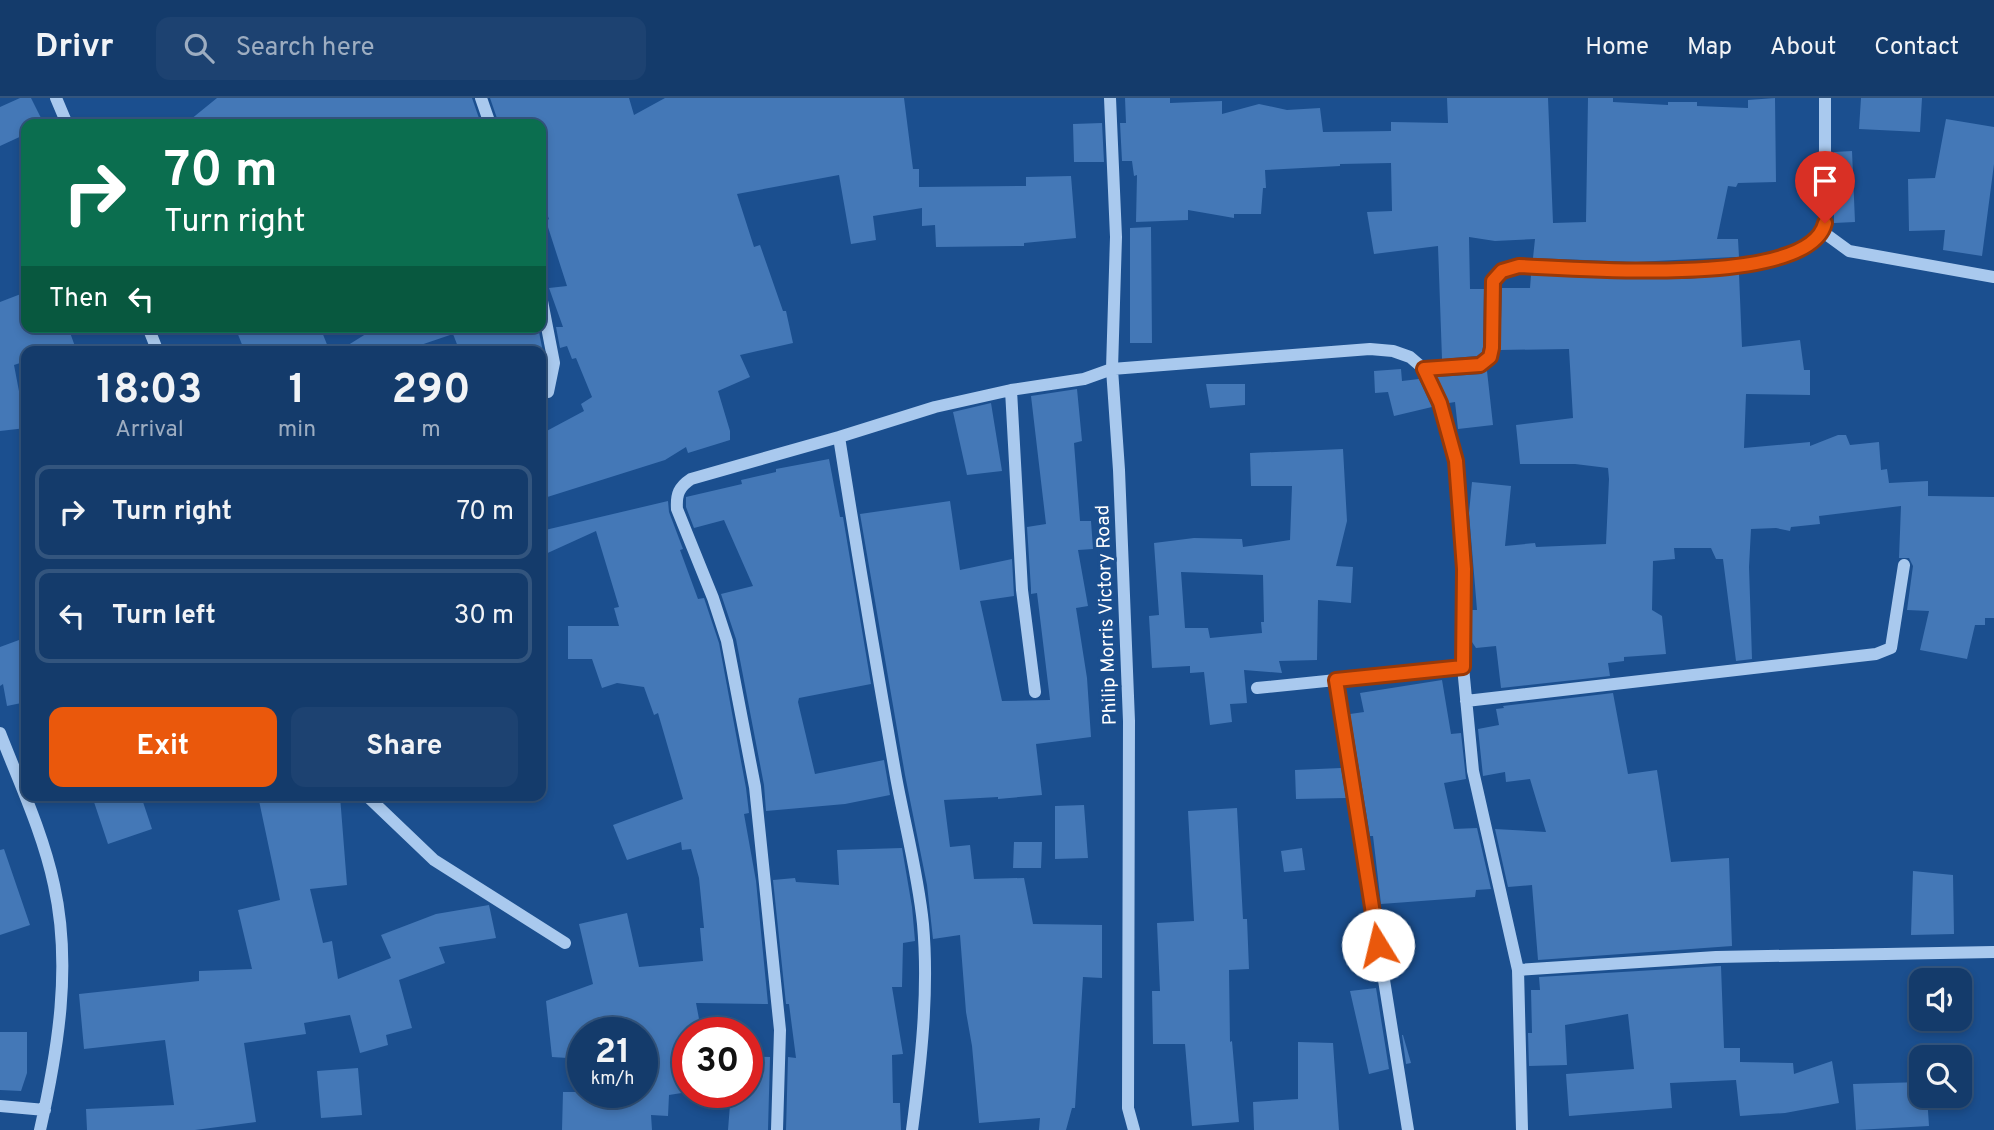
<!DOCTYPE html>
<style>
:root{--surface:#143b6b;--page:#1d4271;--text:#f1f3f6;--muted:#9dadc1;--line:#33557e;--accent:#ea580c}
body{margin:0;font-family:Overpass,sans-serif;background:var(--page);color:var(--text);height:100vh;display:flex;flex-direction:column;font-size:26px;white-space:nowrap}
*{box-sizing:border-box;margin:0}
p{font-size:23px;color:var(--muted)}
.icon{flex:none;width:38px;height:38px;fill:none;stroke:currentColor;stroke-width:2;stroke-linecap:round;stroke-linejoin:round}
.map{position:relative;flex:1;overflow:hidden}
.side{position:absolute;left:21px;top:248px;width:525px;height:455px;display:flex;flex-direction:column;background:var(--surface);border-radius:14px;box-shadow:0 4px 10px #0003,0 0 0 2px var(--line)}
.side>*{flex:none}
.guide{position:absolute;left:21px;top:21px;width:525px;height:214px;border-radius:14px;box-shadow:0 4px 10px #0003,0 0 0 2px var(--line);background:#0b6e4f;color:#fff;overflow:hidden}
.controls{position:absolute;left:1909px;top:870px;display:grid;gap:14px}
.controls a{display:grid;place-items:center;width:63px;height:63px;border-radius:14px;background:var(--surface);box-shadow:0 4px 10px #0003,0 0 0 2px var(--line);font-size:35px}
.speed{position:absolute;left:567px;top:919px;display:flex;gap:14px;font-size:35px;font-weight:700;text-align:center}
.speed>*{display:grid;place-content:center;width:91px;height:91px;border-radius:50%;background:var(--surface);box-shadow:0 4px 10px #0003,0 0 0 2px var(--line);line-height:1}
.speed small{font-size:18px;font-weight:400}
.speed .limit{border:10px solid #d22;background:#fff;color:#111}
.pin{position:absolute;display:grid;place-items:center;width:60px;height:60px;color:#fff;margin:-72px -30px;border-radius:50% 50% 50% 0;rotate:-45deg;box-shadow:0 0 7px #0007}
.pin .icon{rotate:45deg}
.me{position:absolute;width:77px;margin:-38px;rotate:351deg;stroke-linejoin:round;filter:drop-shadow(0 0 5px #0008)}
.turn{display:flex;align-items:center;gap:24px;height:147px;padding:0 28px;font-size:32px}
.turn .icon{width:91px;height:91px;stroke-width:2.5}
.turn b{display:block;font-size:49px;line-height:60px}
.then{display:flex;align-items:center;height:66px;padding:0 28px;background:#0003;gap:14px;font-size:26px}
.eta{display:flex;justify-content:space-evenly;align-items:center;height:119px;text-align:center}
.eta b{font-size:42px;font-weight:700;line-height:49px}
.button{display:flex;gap:14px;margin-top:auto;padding:14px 28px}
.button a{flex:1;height:80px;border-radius:14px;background:var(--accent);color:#fff;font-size:28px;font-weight:700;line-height:80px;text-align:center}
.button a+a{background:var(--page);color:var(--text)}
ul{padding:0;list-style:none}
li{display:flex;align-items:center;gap:21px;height:94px;margin:0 14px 10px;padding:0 14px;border:4px solid var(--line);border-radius:14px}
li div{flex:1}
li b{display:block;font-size:26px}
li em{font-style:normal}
header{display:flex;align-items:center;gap:42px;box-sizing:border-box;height:98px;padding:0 35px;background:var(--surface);border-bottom:2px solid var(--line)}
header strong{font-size:33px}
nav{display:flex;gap:38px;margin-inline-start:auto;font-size:24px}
.search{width:490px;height:63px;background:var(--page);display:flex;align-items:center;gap:18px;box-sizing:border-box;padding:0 24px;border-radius:14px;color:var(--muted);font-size:26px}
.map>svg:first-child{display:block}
</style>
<header>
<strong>Drivr</strong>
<div class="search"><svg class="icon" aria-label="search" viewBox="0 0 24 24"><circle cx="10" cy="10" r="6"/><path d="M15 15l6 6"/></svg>Search here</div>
<nav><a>Home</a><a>Map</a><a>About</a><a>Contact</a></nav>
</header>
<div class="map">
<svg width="1994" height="1032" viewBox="0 0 1994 1032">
<rect width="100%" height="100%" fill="#1b4f8f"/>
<!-- building -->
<path fill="#4478b7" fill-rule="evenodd" d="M 20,0 L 31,0 L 44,26 L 26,26 L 26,36 L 0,48 L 0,9 Z
M 217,0 L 472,0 L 481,26 L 185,26 Z
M 490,0 L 629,0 L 634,17 L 665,0 L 904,0 L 913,71 L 919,71 L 919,89 L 1026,88 L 1026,79 L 1071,78 L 1076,140 L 1024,145 L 1024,148 L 936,149 L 935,127 L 922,128 L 922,110 L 873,118 L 876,142 L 851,146 L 839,77 L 737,96 L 754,149 L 760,147 L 783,213 L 786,213 L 793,245 L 740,257 L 750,279 L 718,293 L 730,333 L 730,342 L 688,355 L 686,349 L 665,362 L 541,401 L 541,336 L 584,313 L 581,306 L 592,299 L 576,260 L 572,261 L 567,248 L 560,250 L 556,229 L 563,229 L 549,190 L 567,188 L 546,123 L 549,121 L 541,100 L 541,26 L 499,26 Z
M 1125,0 L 1170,0 L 1170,5 L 1222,3 L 1222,16 L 1259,6 L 1287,12 L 1320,10 L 1323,34 L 1391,33 L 1391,24 L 1448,25 L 1447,0 L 1548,0 L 1553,125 L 1586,124 L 1588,0 L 1613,0 L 1613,4 L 1668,7 L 1668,4 L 1697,4 L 1697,8 L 1748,10 L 1748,2 L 1775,0 L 1776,84 L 1738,85 L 1736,89 L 1728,88 L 1717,141 L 1738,141 L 1739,159 L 1734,159 L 1636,164 L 1533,160 L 1535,141 L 1495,143 L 1469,139 L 1470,191 L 1484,191 L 1483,249 L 1482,254 L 1477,258 L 1442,261 L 1438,148 L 1374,156 L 1367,114 L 1392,113 L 1391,65 L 1340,66 L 1340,68 L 1265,72 L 1266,90 L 1263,90 L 1261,116 L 1234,116 L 1234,120 L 1188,112 L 1188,122 L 1136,124 L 1137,77 L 1134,78 L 1132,63 L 1122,63 L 1120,25 L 1126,25 Z
M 1861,0 L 1922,0 L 1920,34 L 1859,31 Z
M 1946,21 L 1994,29 L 1994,66 L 1982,158 L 1943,152 L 1945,132 L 1909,133 L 1908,81 L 1935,80 Z
M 1102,25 L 1104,64 L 1074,64 L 1073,26 Z
M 1852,53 L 1855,124 L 1834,125 L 1834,54 Z
M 1151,129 L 1152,245 L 1130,245 L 1130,130 Z
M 1739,176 L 1742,249 L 1800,242 L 1804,272 L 1810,272 L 1810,297 L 1746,296 L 1744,350 L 1810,344 L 1810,348 L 1838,337 L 1846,337 L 1850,347 L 1879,344 L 1881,372 L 1887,371 L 1889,385 L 1928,383 L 1928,398 L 1994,399 L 1994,520 L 1985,520 L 1985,527 L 1975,527 L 1967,561 L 1920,552 L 1929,513 L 1907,512 L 1913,468 L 1909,460 L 1899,460 L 1901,408 L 1819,418 L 1820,426 L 1791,429 L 1790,433 L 1776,430 L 1751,431 L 1749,469 L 1752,561 L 1736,563 L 1723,461 L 1716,461 L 1711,450 L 1674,450 L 1675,461 L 1653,463 L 1652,512 L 1662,518 L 1666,556 L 1624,559 L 1624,563 L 1608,565 L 1610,578 L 1501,590 L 1496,548 L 1476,550 L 1472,544 L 1472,512 L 1477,512 L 1469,415 L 1472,384 L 1511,388 L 1505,448 L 1535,445 L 1536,449 L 1606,446 L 1609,381 L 1608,370 L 1575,366 L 1520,366 L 1516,327 L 1573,320 L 1569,251 L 1500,252 L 1502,190 L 1530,190 L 1531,177 L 1636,181 L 1687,181 Z
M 26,194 L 26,229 L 68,229 L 77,254 L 26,254 L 26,263 L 14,267 L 26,330 L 0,333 L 0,204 Z
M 235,229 L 320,229 L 330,254 L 245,254 Z
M 377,229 L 538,229 L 543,254 L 460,254 L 453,236 L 400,254 L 337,254 Z
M 1401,271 L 1402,283 L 1419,281 L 1432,309 L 1394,318 L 1388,294 L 1375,295 L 1374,273 Z
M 1487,273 L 1493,327 L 1458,331 L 1455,304 L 1449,305 L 1437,279 L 1481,276 Z
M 1206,286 L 1245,286 L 1245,307 L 1210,310 Z
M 1077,291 L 1082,343 L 1074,345 L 1080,423 L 1091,423 L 1093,451 L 1078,452 L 1088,508 L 1076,510 L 1087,580 L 1091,639 L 1036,646 L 1042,697 L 998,701 L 998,699 L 944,702 L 950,749 L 970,747 L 974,781 L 1024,780 L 1033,826 L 1102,827 L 1102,880 L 1083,879 L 1075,1010 L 1072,1010 L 1066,1032 L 1039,1032 L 1040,1020 L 979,1025 L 972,948 L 966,914 L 960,837 L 933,841 L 927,787 L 905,677 L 860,416 L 950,403 L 960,472 L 1012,461 L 1014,498 L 980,503 L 1002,603 L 1050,602 L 1037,495 L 1031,496 L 1031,491 L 1027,429 L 1046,426 L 1031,298 Z
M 991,305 L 1002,373 L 967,377 L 953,314 Z
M 1343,351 L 1347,423 L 1336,468 L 1353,469 L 1351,505 L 1318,502 L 1317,562 L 1279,563 L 1282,575 L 1244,572 L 1247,605 L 1230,606 L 1232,624 L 1210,627 L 1204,574 L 1190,575 L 1190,568 L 1152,570 L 1149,518 L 1159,517 L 1154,445 L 1194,440 L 1242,441 L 1243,449 L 1290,442 L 1292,388 L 1251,388 L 1250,355 ZM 1181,474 L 1263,477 L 1264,524 L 1261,524 L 1262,535 L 1210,540 L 1208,530 L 1185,530 Z
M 829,361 L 840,419 L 843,419 L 871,586 L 799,600 L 798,604 L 815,676 L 884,662 L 890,697 L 845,706 L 766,713 L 764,687 L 736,541 L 721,496 L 753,488 L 724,422 L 694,430 L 686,409 L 686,399 L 742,386 L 741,382 L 776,374 L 776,371 Z
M 668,403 L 669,414 L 683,451 L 680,452 L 698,501 L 704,500 L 719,545 L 746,690 L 749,715 L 744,716 L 756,783 L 768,906 L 696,905 L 700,926 L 688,928 L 688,994 L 669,997 L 668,1018 L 651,1017 L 652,1032 L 562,1032 L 563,994 L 642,994 L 642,934 L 583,934 L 583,961 L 552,959 L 546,903 L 593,886 L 579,826 L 627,815 L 639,869 L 703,863 L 700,830 L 704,830 L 699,780 L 691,751 L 682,752 L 681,744 L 627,762 L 613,727 L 683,701 L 658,615 L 654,617 L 644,589 L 617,585 L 602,590 L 592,561 L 568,561 L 568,528 L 619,528 L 614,510 L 619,509 L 596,433 L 541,458 L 541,433 Z
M 19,542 L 26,561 L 26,604 L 7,608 L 3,586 L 0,588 L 0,549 Z
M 1442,582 L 1451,636 L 1461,635 L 1466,681 L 1444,685 L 1454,731 L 1477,730 L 1491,791 L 1476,792 L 1475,799 L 1381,806 L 1373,738 L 1370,738 L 1350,616 L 1364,614 L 1360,595 Z
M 1613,595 L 1628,676 L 1657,672 L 1671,764 L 1729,760 L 1732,848 L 1538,862 L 1532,787 L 1508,789 L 1495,731 L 1546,734 L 1530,681 L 1506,684 L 1505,674 L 1483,678 L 1478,631 L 1499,627 L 1496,611 L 1504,610 L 1503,608 Z
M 1341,670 L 1346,700 L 1296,701 L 1295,672 Z
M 92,698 L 141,698 L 152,731 L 108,746 Z
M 258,698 L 340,698 L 347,787 L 310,791 L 323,845 L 332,843 L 338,881 L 391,860 L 381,837 L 436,816 L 489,807 L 496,840 L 439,849 L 445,865 L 399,882 L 412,930 L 386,937 L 388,947 L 360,955 L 350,917 L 304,925 L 306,936 L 244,945 L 256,1024 L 195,1032 L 87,1032 L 86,1011 L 174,1007 L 165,942 L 84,951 L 79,896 L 199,883 L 199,873 L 252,871 L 238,812 L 280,802 Z
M 1084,707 L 1088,760 L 1055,761 L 1055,708 Z
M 1237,710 L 1243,821 L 1247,821 L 1249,871 L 1229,872 L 1230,944 L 1232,943 L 1239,1024 L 1192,1028 L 1185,946 L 1153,946 L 1152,893 L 1160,893 L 1157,825 L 1194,823 L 1188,713 Z
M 1014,744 L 1042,744 L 1041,770 L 1013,770 Z
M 902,750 L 912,809 L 915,843 L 903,845 L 902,889 L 892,889 L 903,956 L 892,957 L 893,1005 L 900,1005 L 901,1032 L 786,1032 L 788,959 L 796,960 L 789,906 L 786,906 L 773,782 L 795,780 L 796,784 L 839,787 L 837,752 Z
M 1302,750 L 1305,772 L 1284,774 L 1281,753 Z
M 4,751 L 30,827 L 0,837 L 0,752 Z
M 1913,773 L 1953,777 L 1954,836 L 1911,837 Z
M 1721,868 L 1724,950 L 1740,950 L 1740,964 L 1793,965 L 1794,976 L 1832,963 L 1839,1005 L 1785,1015 L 1740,1018 L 1736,982 L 1670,985 L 1672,1010 L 1569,1018 L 1566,976 L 1634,971 L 1628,916 L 1565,927 L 1567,967 L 1529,968 L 1528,935 L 1532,935 L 1531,892 L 1540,892 L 1539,879 Z
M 1376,890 L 1389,971 L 1369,976 L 1350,893 Z
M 0,934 L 27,934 L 27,975 L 21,993 L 0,992 Z
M 1402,937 L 1403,937 L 1411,965 L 1406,966 Z
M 1298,944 L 1333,945 L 1339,1032 L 1254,1032 L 1253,1004 L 1298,1001 Z
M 747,958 L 770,959 L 768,1032 L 728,1032 L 731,994 L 747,994 Z
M 358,970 L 362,1017 L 321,1020 L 317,973 Z
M 1922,984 L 1922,998 L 1927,998 L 1929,1028 L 1856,1032 L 1853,986 Z"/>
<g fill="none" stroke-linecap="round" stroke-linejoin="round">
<!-- minor -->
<path stroke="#a9c9ee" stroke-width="12" d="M 56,0 L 67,26
M 481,0 L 490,26
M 1110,0 L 1116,139 L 1112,271 L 1119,372 L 1129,623 L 1128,1010 L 1134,1032
M 1823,134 L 1849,153 L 1994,179
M 541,198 L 554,265 L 548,294
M 148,229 L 158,254
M 1424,271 L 1480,267 L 1490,259 L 1492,250 L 1493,183 L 1502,173 L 1519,168 C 1574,170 1809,191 1825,125 L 1825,0
M 1011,292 L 1022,492 L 1035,594
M 839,339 C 857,453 876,566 896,679 C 905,728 918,776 923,826 C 929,894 921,964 912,1032
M 1336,582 L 1408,1032
M 1257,590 L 1463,569
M 1466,603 L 1876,556 L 1891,550 L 1904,467
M 0,635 C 19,684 43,735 54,787 C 72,868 58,952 40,1032
M 367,698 L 434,762 L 565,845
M 1518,872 L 1716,859 L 1994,854
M 0,1008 L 45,1012
M 777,1032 L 780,932 L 755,689 L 727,543 L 713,500 L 677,411 C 676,396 679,389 691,381 L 839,339 L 935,309 L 1011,292 L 1084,281 L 1112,271 L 1370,251 L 1393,253 L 1410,259 L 1424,271 L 1440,305 L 1456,363 L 1464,471 L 1463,569 L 1473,673 L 1518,872 L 1522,1032"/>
</g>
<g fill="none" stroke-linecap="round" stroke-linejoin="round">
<defs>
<path id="route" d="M 1378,847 L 1336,582 L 1463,569 L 1464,471 L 1456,363 L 1440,305 L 1424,271 L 1480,267 L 1490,259 L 1492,250 L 1493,183 L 1502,173 L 1519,168 C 1574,170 1809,191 1825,125"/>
</defs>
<!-- route casing -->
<use href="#route" stroke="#983908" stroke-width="18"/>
<!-- route -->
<use href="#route" stroke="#ea580c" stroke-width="12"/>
</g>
<g text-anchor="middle" stroke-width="6" stroke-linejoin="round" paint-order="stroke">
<!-- street labels -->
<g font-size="19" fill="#fff" stroke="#1b4f8f">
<text transform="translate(1105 517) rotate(-92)" y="7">Philip Morris Victory Road</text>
</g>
</g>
</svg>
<div class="controls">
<a><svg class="icon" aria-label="sound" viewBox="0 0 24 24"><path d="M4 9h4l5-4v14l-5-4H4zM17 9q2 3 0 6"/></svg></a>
<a><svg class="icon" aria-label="search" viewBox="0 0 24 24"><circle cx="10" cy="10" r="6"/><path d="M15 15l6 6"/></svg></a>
</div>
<div class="speed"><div>21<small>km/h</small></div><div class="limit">30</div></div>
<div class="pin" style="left:1825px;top:125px;background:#d93025"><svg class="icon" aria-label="arrive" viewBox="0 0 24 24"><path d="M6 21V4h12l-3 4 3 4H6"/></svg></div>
<svg class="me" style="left:1378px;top:847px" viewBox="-20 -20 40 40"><circle r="19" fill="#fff"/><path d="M0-13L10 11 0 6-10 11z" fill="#ea580c"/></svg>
<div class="guide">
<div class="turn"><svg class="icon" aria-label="right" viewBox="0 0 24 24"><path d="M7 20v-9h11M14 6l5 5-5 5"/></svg><div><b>70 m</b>Turn right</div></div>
<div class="then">Then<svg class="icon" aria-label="left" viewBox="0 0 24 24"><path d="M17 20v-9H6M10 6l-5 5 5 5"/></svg></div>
</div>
<section class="side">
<div class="eta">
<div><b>18:03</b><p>Arrival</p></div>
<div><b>1</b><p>min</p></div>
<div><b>290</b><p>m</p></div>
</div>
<ul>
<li><svg class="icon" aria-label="right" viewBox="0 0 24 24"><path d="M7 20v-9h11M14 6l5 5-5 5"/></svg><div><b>Turn right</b></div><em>70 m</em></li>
<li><svg class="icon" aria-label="left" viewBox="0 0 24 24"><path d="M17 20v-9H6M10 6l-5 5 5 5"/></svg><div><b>Turn left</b></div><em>30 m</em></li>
</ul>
<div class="button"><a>Exit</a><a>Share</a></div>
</section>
</div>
